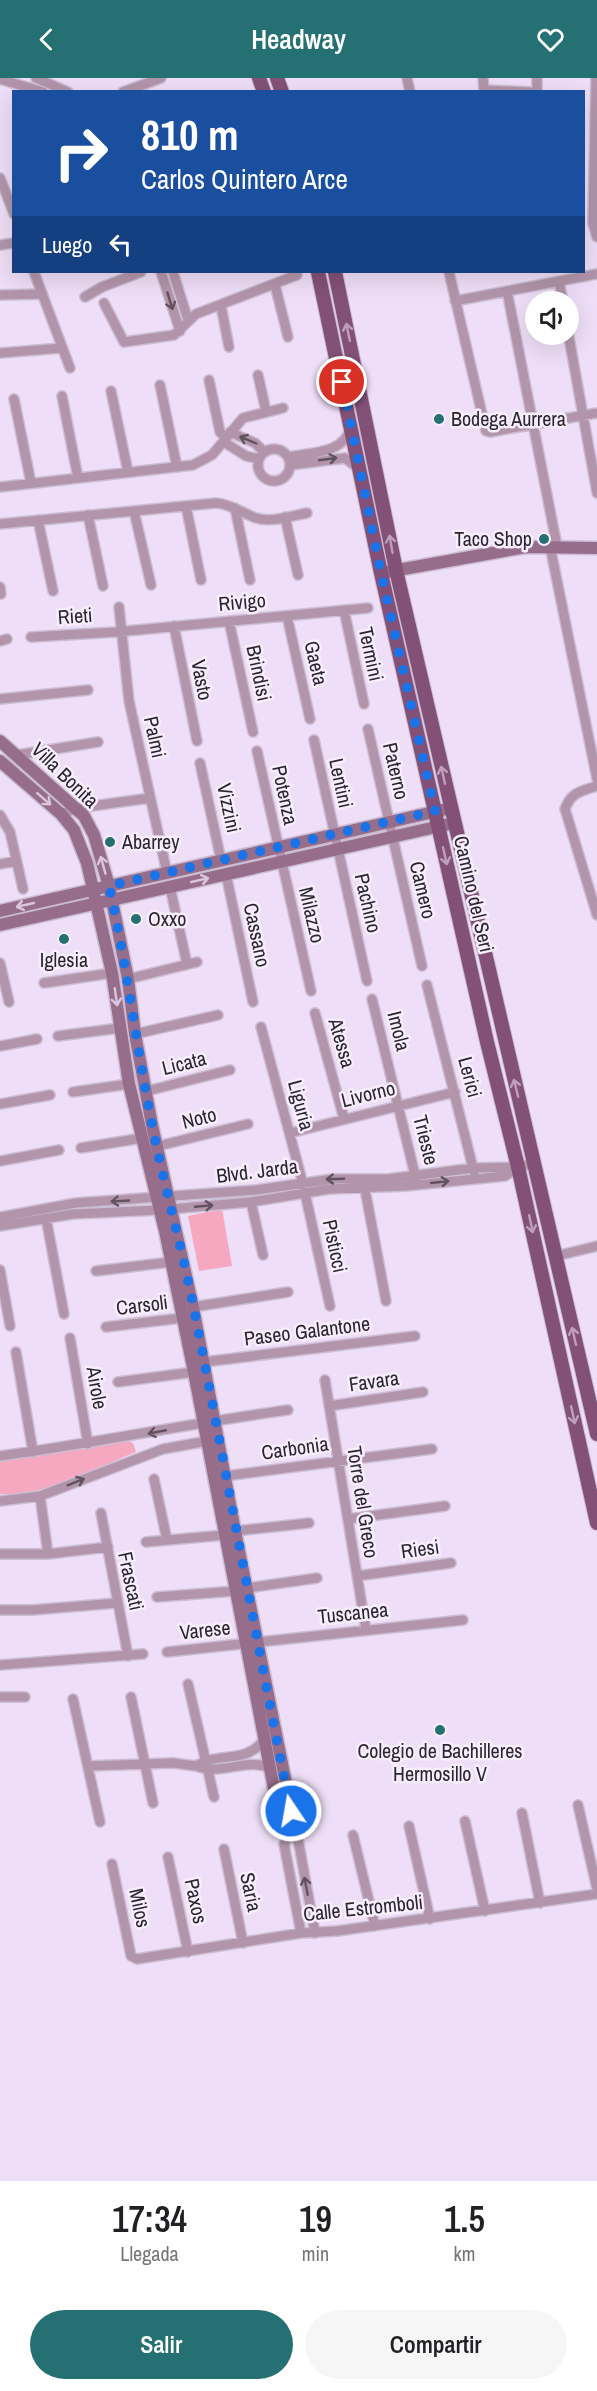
<!DOCTYPE html>
<html lang="es">
<style>
:root{--surface:#fff;--page:#f6f6f6;--text:#202124;--muted:#757577;--accent:#257072}
body{margin:0;font-family:"Archivo Narrow",sans-serif;background:var(--page);color:var(--text);height:100vh;display:flex;flex-direction:column;font-size:22px;white-space:nowrap}
*{box-sizing:border-box;margin:0}
p{font-size:20px;color:var(--muted)}
.icon{flex:none;width:33px;height:33px;fill:none;stroke:currentColor;stroke-width:2;stroke-linecap:round;stroke-linejoin:round}
.map{position:relative;height:2103px;overflow:hidden}
.sheet{display:flex;flex-direction:column;background:var(--surface);flex:1}
.sheet>*{flex:none}
.top-card{position:absolute;left:12px;top:12px;width:573px;height:183px;border-radius:0px;box-shadow:0 6px 24px #0002;background:#1a4fa0;color:#fff;overflow:hidden}
.controls{position:absolute;left:525px;top:213px;display:grid;gap:12px}
.controls a{display:grid;place-items:center;width:54px;height:54px;border-radius:50%;background:var(--surface);box-shadow:0 6px 24px #0002;font-size:30px}
.pin{position:absolute;display:grid;place-items:center;width:51px;height:51px;color:#fff;margin:-26px;border:3px solid #fff;border-radius:50%;box-shadow:0 2px 6px #0007}
.me{position:absolute;width:66px;margin:-33px;rotate:348deg;stroke-linejoin:round;filter:drop-shadow(0 0 4px #0008)}
.turn{display:flex;align-items:center;gap:21px;height:126px;padding:0 30px;font-size:27px}
.turn .icon{width:78px;height:78px;stroke-width:2.5}
.turn b{display:block;font-size:42px;line-height:51px}
.then{display:flex;align-items:center;height:57px;padding:0 30px;background:#0003;gap:12px;font-size:22px}
.eta{display:flex;justify-content:space-evenly;align-items:center;height:102px;text-align:center}
.eta b{font-size:36px;font-weight:600;line-height:42px}
.action{display:flex;gap:12px;margin-top:auto;padding:12px 30px}
.action a{flex:1;height:69px;border-radius:36px;background:var(--accent);color:#fff;font-size:24px;font-weight:600;line-height:69px;text-align:center}
.action a+a{background:var(--page);color:var(--text)}
header{display:flex;justify-content:space-between;align-items:center;height:78px;padding:0 30px;background:var(--accent);color:#fff;font-size:27px;font-weight:600}
.map>svg:first-child{display:block}
</style>
<header><svg class="icon" aria-label="back" viewBox="0 0 24 24"><path d="M15 5l-7 7 7 7"/></svg>Headway<svg class="icon" aria-label="heart" viewBox="0 0 24 24"><path d="M12 20l-8-8c-3-5 5-10 8-4 3-6 11-1 8 4z"/></svg></header>
<div class="map">
<svg width="597" height="2103" viewBox="0 0 597 2103">
<rect width="100%" height="100%" fill="#eedef7"/>
<!-- green -->
<path fill="#f6a8c0" d="M 222,1131 L 232,1188 L 199,1193 L 188,1138 Z
M 124,1361 L 133,1365 L 136,1374 C 98,1389 40,1420 0,1416 L 0,1382 Z"/>
<g fill="none" stroke-linecap="round" stroke-linejoin="round">
<defs>
<path id="street" d="M 36,0 L 68,14
M 407,0 L 410,14
M 483,0 L 484,12 L 530,14
M 596,0 L 593,145 L 597,159
M 0,1 L 43,14
M 123,14 L 161,0
M 537,14 L 537,0
M 0,100 L 14,136
M 0,167 L 14,165
M 34,194 L 70,290
M 161,194 L 180,253
M 173,194 L 188,242
M 449,194 L 486,353 L 490,354 L 597,335
M 559,204 L 563,224
M 275,207 L 288,259
M 507,213 L 557,468
M 0,217 L 42,216
M 85,219 L 102,209 L 141,194
M 455,223 L 597,196
M 104,225 L 124,264 L 174,257 L 196,236 L 297,197
M 221,228 L 229,269
M 568,254 L 597,415
M 0,275 L 62,270
M 258,297 L 266,333
M 209,302 L 220,354 L 226,360
M 160,307 L 177,389
M 111,313 L 128,394
M 62,318 L 78,400
M 14,321 L 31,405
M 230,354 L 255,365 L 264,374
M 224,364 L 246,378 L 259,381
M258 387a16 16 0 1 1 32 0a16 16 0 1 1-32 0Z
M 289,379 C 312,374 343,376 351,350
M 291,387 L 345,380 L 358,390
M 0,409 L 193,387 L 212,377 L 243,340 L 283,330
M 186,428 L 201,502
M 235,430 L 250,502
M 134,433 L 151,507
M 88,437 L 103,508
M 285,439 L 298,497
M 38,442 L 53,513
M 0,446 L 216,425 C 231,426 242,435 256,440 C 272,445 291,438 307,435
M 550,468 L 597,701
M 0,509 L 1,516
M 119,529 L 129,623 L 167,795
M 344,532 L 364,626
M 287,538 L 310,641
M 229,543 L 253,654
M 174,548 L 197,663
M 31,559 L 116,554 L 368,530
M 0,563 L 7,561
M 0,621 L 88,612
M 368,651 L 422,888
M 314,662 L 367,903
M 257,673 L 311,913
M 17,677 L 98,664
M 200,685 L 221,782
M 597,708 C 582,713 571,714 565,731 L 597,837
M 61,736 L 78,730 L 150,720
M 0,737 L 10,754 L 23,811
M 0,786 L 16,783
M 226,796 L 253,924
M 170,809 L 187,886
M 0,885 L 9,924
M 128,901 L 197,884
M 44,905 L 112,895
M 427,907 L 474,1094
M 372,921 L 416,1101
M 315,935 L 344,1041
M 261,949 L 303,1106 L 330,1228
M 135,956 L 218,937
M 58,958 L 120,950
M 0,968 L 37,961
M 147,1013 L 230,992
M 73,1014 L 129,1006
M 0,1026 L 50,1017
M 290,1055 L 455,1014
M 158,1068 L 248,1046
M 81,1070 L 142,1060
M 0,1083 L 59,1072
M 364,1106 L 386,1223
M 251,1124 L 263,1177
M 0,1139 L 76,1125 L 256,1112 L 333,1101 L 388,1101 L 474,1090 L 518,1089
M 46,1140 L 64,1236
M 0,1148 L 73,1136 L 159,1132 L 251,1124 L 329,1111 L 406,1108 L 505,1098 L 518,1089 L 535,1085
M 556,1178 L 597,1168
M 0,1192 L 10,1248
M 96,1193 L 171,1184
M 193,1229 L 288,1214
M 106,1249 L 182,1240
M 70,1260 L 88,1366
M 16,1274 L 33,1374
M 204,1284 L 415,1258
M 325,1302 L 366,1552
M 118,1304 L 194,1294
M 329,1328 L 423,1314
M 0,1378 C 96,1365 191,1345 288,1332
M 225,1398 L 432,1371
M 154,1401 L 167,1462
M 40,1418 L 48,1476
M 0,1423 L 40,1418 L 163,1371 L 213,1362
M 101,1435 L 128,1578
M 348,1441 L 445,1428
M 235,1453 L 309,1445
M 146,1464 L 225,1457
M 0,1476 L 48,1476 L 108,1469
M 357,1498 L 451,1485
M 247,1510 L 317,1500
M 157,1519 L 236,1513
M 0,1532 L 32,1532 L 117,1525
M 167,1574 L 463,1542
M 0,1587 L 143,1576
M 188,1606 L 214,1719
M 0,1619 L 25,1619
M 131,1619 L 153,1725
M 73,1621 L 100,1744
M 264,1662 C 245,1687 219,1673 196,1688 C 223,1698 246,1679 270,1690
M 88,1688 L 173,1685 L 196,1688
M 578,1727 L 597,1811
M 522,1735 L 540,1825
M 465,1743 L 485,1833
M 409,1748 L 430,1841
M 353,1757 L 375,1848
M 224,1771 L 243,1865
M 168,1779 L 188,1874
M 112,1786 L 131,1878 L 137,1881 L 301,1855 L 337,1853 L 597,1816
M 301,1855 L 284,1766 L 287,1760 L 292,1759 L 298,1761 L 315,1855"/>
<path id="secondary" d="M 381,495 L 526,469 L 597,470
M 0,663 L 84,738 L 94,757 L 109,808 L 128,901 L 135,956 L 152,1047 L 193,1229 L 235,1453 L 293,1740 L 291,1743 L 285,1745 L 279,1737 L 194,1294 L 165,1153 L 129,1006 L 112,895 L 87,785 L 74,752 L 61,736 L 0,683
M 0,833 L 451,730
M 0,847 L 454,745"/>
<path id="primary" d="M 259,0 L 264,14
M 277,0 L 282,14
M 318,194 L 381,495 L 487,964 L 518,1089 L 597,1445
M 335,194 L 396,492 L 597,1356"/>
</defs>
<!-- street casing -->
<use href="#street" stroke="#cbbdd3" stroke-width="12"/>
<!-- secondary casing -->
<use href="#secondary" stroke="#cbbdd3" stroke-width="15"/>
<!-- primary casing -->
<use href="#primary" stroke="#cbbdd3" stroke-width="16"/>
<!-- street -->
<use href="#street" stroke="#b295aa" stroke-width="9"/>
<!-- secondary -->
<use href="#secondary" stroke="#976d8c" stroke-width="12"/>
<!-- primary -->
<use href="#primary" stroke="#835177" stroke-width="14"/>
</g>
<!-- one-way arrows -->
<defs><path id="oneway-shaft" d="M-6 0H5M1.5-3L5.5 0L1.5 3" fill="none" stroke-width="1.6" stroke-linecap="round" stroke-linejoin="round" transform="scale(1.5)"/></defs>
<g stroke="#615260">
<use href="#oneway-shaft" transform="translate(170 223) rotate(73)"/>
<use href="#oneway-shaft" transform="translate(248 362) rotate(-157)"/>
<use href="#oneway-shaft" transform="translate(328 381) rotate(-8)"/>
<use href="#oneway-shaft" transform="translate(335 1101) rotate(178)"/>
<use href="#oneway-shaft" transform="translate(440 1104) rotate(-6)"/>
<use href="#oneway-shaft" transform="translate(120 1123) rotate(177)"/>
<use href="#oneway-shaft" transform="translate(204 1128) rotate(-5)"/>
<use href="#oneway-shaft" transform="translate(157 1354) rotate(169)"/>
<use href="#oneway-shaft" transform="translate(76 1404) rotate(-22)"/>
<use href="#oneway-shaft" transform="translate(306 1808) rotate(-101)"/>
</g>
<g stroke="#bea0ba">
<use href="#oneway-shaft" transform="translate(348 254) rotate(-102)"/>
<use href="#oneway-shaft" transform="translate(391 466) rotate(-100)"/>
<use href="#oneway-shaft" transform="translate(443 697) rotate(-103)"/>
<use href="#oneway-shaft" transform="translate(445 778) rotate(77)"/>
<use href="#oneway-shaft" transform="translate(516 1010) rotate(-104)"/>
<use href="#oneway-shaft" transform="translate(531 1146) rotate(78)"/>
<use href="#oneway-shaft" transform="translate(574 1258) rotate(-103)"/>
<use href="#oneway-shaft" transform="translate(573 1337) rotate(78)"/>
</g>
<g stroke="#dbc7dc">
<use href="#oneway-shaft" transform="translate(44 721) rotate(41)"/>
<use href="#oneway-shaft" transform="translate(103 787) rotate(-106)"/>
<use href="#oneway-shaft" transform="translate(200 802) rotate(-13)"/>
<use href="#oneway-shaft" transform="translate(25 827) rotate(167)"/>
<use href="#oneway-shaft" transform="translate(116 919) rotate(82)"/>
</g>
<g fill="none" stroke-linecap="round" stroke-linejoin="round">
<!-- route -->
<path stroke="#1a73e8" stroke-width="10" stroke-dasharray="0 18" d="M 291,1733 C 257,1566 227,1398 194,1231 C 182,1169 164,1108 152,1046 C 136,967 127,887 109,808 L 435,733 L 381,495 L 342,304"/>
</g>
<!-- markers -->
<g fill="#257072" stroke="#f8eefe" stroke-width="2">
<circle cx="439" cy="341" r="6"/>
<circle cx="544" cy="461" r="6"/>
<circle cx="110" cy="764" r="6"/>
<circle cx="136" cy="841" r="6"/>
<circle cx="64" cy="861" r="6"/>
<circle cx="440" cy="1652" r="6"/>
</g>
<g text-anchor="middle" stroke-width="5" stroke-linejoin="round" paint-order="stroke">
<!-- poi labels -->
<g font-size="20" fill="#2b252e" stroke="#f8eefe" text-anchor="start">
<text x="451" y="348">Bodega Aurrera</text>
<text x="532" y="468" text-anchor="end">Taco Shop</text>
<text x="122" y="771">Abarrey</text>
<text x="148" y="848">Oxxo</text>
<text x="64" y="889" text-anchor="middle">Iglesia</text>
<text x="440" y="1680" text-anchor="middle">Colegio de Bachilleres<tspan x="440" dy="23">Hermosillo V</tspan></text>
</g>
<!-- street labels -->
<g font-size="20" fill="#2b252e" stroke="#f8eefe">
<text transform="translate(242 524) rotate(-5)" y="7">Rivigo</text>
<text transform="translate(75 538) rotate(-4)" y="7">Rieti</text>
<text transform="translate(371 576) rotate(78)" y="7">Termini</text>
<text transform="translate(316 585) rotate(77)" y="7">Gaeta</text>
<text transform="translate(259 595) rotate(78)" y="7">Brindisi</text>
<text transform="translate(202 602) rotate(79)" y="7">Vasto</text>
<text transform="translate(155 659) rotate(78)" y="7">Palmi</text>
<text transform="translate(396 693) rotate(77)" y="7">Paterno</text>
<text transform="translate(65 697) rotate(44)" y="7">Villa Bonita</text>
<text transform="translate(341 705) rotate(78)" y="7">Lentini</text>
<text transform="translate(285 717) rotate(78)" y="7">Potenza</text>
<text transform="translate(229 730) rotate(78)" y="7">Vizzini</text>
<text transform="translate(423 812) rotate(77)" y="7">Camero</text>
<text transform="translate(474 816) rotate(77)" y="7">Camino del Seri</text>
<text transform="translate(368 825) rotate(77)" y="7">Pachino</text>
<text transform="translate(312 837) rotate(77)" y="7">Milazzo</text>
<text transform="translate(257 857) rotate(78)" y="7">Cassano</text>
<text transform="translate(399 953) rotate(76)" y="7">Imola</text>
<text transform="translate(342 965) rotate(74)" y="7">Atessa</text>
<text transform="translate(184 985) rotate(-14)" y="7">Licata</text>
<text transform="translate(470 999) rotate(75)" y="7">Lerici</text>
<text transform="translate(368 1016) rotate(-14)" y="7">Livorno</text>
<text transform="translate(301 1027) rotate(75)" y="7">Liguria</text>
<text transform="translate(199 1040) rotate(-14)" y="7">Noto</text>
<text transform="translate(426 1062) rotate(76)" y="7">Trieste</text>
<text transform="translate(257 1093) rotate(-7)" y="7">Blvd. Jarda</text>
<text transform="translate(335 1168) rotate(78)" y="7">Pisticci</text>
<text transform="translate(142 1227) rotate(-7)" y="7">Carsoli</text>
<text transform="translate(307 1253) rotate(-7)" y="7">Paseo Galantone</text>
<text transform="translate(374 1303) rotate(-8)" y="7">Favara</text>
<text transform="translate(97 1310) rotate(80)" y="7">Airole</text>
<text transform="translate(295 1370) rotate(-8)" y="7">Carbonia</text>
<text transform="translate(363 1424) rotate(81)" y="7">Torre del Greco</text>
<text transform="translate(420 1471) rotate(-8)" y="7">Riesi</text>
<text transform="translate(131 1503) rotate(78)" y="7">Frascati</text>
<text transform="translate(353 1535) rotate(-6)" y="7">Tuscanea</text>
<text transform="translate(205 1552) rotate(-6)" y="7">Varese</text>
<text transform="translate(251 1814) rotate(78)" y="7">Saria</text>
<text transform="translate(196 1823) rotate(78)" y="7">Paxos</text>
<text transform="translate(140 1830) rotate(78)" y="7">Milos</text>
<text transform="translate(363 1830) rotate(-6)" y="7">Calle Estromboli</text>
</g>
</g>
</svg>
<div class="controls">
<a><svg class="icon" aria-label="sound" viewBox="0 0 24 24"><path d="M4 9h4l5-4v14l-5-4H4zM17 9q2 3 0 6"/></svg></a>
</div>
<div class="pin" style="left:342px;top:304px;background:#d93025"><svg class="icon" aria-label="arrive" viewBox="0 0 24 24"><path d="M6 21V4h12l-3 4 3 4H6"/></svg></div>
<svg class="me" style="left:291px;top:1733px" viewBox="-20 -20 40 40"><circle r="17" fill="#1a73e8" stroke="#fff" stroke-width="3"/><path d="M0-11L8 9 0 5-8 9z" fill="#fff"/></svg>
<div class="top-card">
<div class="turn"><svg class="icon" aria-label="right" viewBox="0 0 24 24"><path d="M7 20v-9h11M14 6l5 5-5 5"/></svg><div><b>810 m</b>Carlos Quintero Arce</div></div>
<div class="then">Luego<svg class="icon" aria-label="left" viewBox="0 0 24 24"><path d="M17 20v-9H6M10 6l-5 5 5 5"/></svg></div>
</div>
</div>
<section class="sheet">
<div class="eta">
<div><b>17:34</b><p>Llegada</p></div>
<div><b>19</b><p>min</p></div>
<div><b>1.5</b><p>km</p></div>
</div>
<div class="action"><a>Salir</a><a>Compartir</a></div>
</section>
